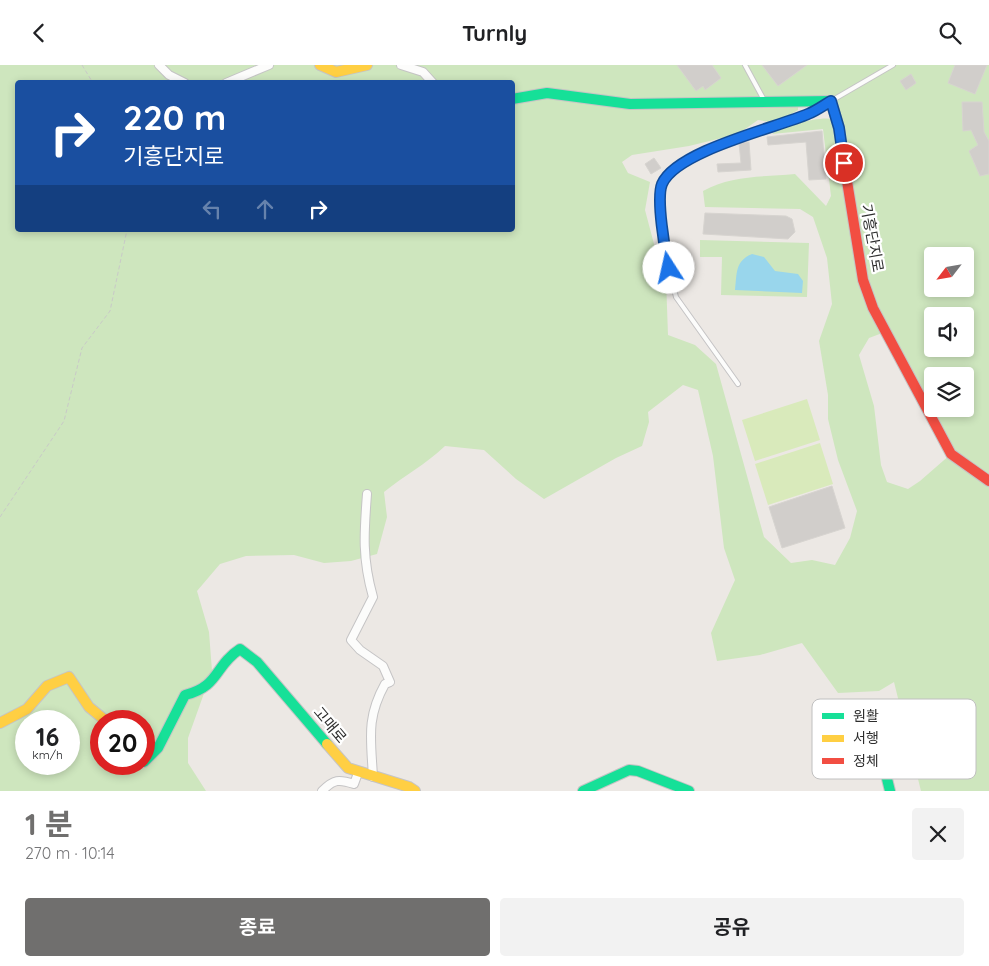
<!DOCTYPE html>
<html lang="ko">
<meta charset="utf-8">
<style>
:root{--surface:#fff;--page:#f2f2f2;--text:#202124;--muted:#757577;--accent:#706f6e}
body{margin:0;font-family:Quicksand,"Noto Sans KR",sans-serif;background:var(--page);color:var(--text);height:100vh;display:flex;flex-direction:column;font-size:19px;white-space:nowrap}
*{box-sizing:border-box;margin:0}
p{font-size:16px;color:var(--muted)}
.icon{flex:none;width:28px;height:28px;fill:none;stroke:currentColor;stroke-width:2;stroke-linecap:round;stroke-linejoin:round}
.map{position:relative;height:726px;overflow:hidden}
.drawer{display:flex;flex-direction:column;background:var(--surface);flex:1}
.drawer>*{flex:none}
.banner{position:absolute;left:15px;top:15px;width:500px;height:152px;border-radius:5px;box-shadow:0 2px 8px #0003;background:#1a4fa0;color:#fff;overflow:hidden}
.needle{width:32px;rotate:239deg}
.fabs{position:absolute;left:924px;top:182px;display:grid;gap:10px}
.fabs a{display:grid;place-items:center;width:50px;height:50px;border-radius:5px;background:var(--surface);box-shadow:0 2px 8px #0003;font-size:25px}
.speed{position:absolute;left:15px;top:645px;display:flex;gap:10px;font-size:25px;font-weight:700;text-align:center}
.speed>*{display:grid;place-content:center;width:65px;height:65px;border-radius:50%;background:var(--surface);box-shadow:0 2px 8px #0003;line-height:1}
.speed small{font-size:12px;font-weight:400}
.speed .limit{border:8px solid #d22;background:#fff;color:#111}
.pin{position:absolute;display:grid;place-items:center;width:42px;height:42px;color:#fff;margin:-21px;border:2px solid #fff;border-radius:50%;box-shadow:0 1px 5px #0007}
.me{position:absolute;width:55px;margin:-28px;rotate:350deg;stroke-linejoin:round;filter:drop-shadow(0 0 4px #0008)}
.turn{display:flex;align-items:center;gap:18px;height:105px;padding:0 25px;font-size:22px}
.turn .icon{width:65px;height:65px;stroke-width:2.5}
.turn b{display:block;font-size:35px;line-height:42px}
.lanes{display:flex;align-items:center;height:48px;padding:0 25px;background:#0003;justify-content:center;gap:25px;direction:ltr}
.lanes .off{opacity:.35}
.round{display:grid;place-items:center;flex:none;width:52px;height:52px;border-radius:5px;background:var(--page)}
.head{display:flex;align-items:center;justify-content:space-between;height:85px;padding:0 25px}
h1{font-size:30px;font-weight:700;line-height:38px;color:var(--accent)}
.action{display:flex;gap:10px;margin-top:auto;padding:10px 25px}
.action a{flex:1;height:58px;border-radius:5px;background:var(--accent);color:#fff;font-size:20px;font-weight:700;line-height:58px;text-align:center}
.action a+a{background:var(--page);color:var(--text)}
header{display:flex;justify-content:space-between;align-items:center;height:65px;padding:0 25px;background:var(--surface);font-size:22px;font-weight:700}
.map>svg:first-child{display:block}
</style>
<header><svg class="icon" aria-label="back" viewBox="0 0 24 24"><path d="M15 5l-7 7 7 7"/></svg>Turnly<svg class="icon" aria-label="search" viewBox="0 0 24 24"><circle cx="10" cy="10" r="6"/><path d="M15 15l6 6"/></svg></header>
<div class="map">
<svg width="989" height="726" viewBox="0 0 989 726">
<rect width="100%" height="100%" fill="#ece8e4"/>
<!-- green -->
<path fill="#cee6be" fill-rule="evenodd" d="M 0,0 L 989,0 L 989,726 L 921,726 L 894,617 L 879,626 L 838,628 L 802,578 L 760,590 L 717,596 L 711,568 L 735,515 L 724,483 L 713,391 L 698,325 L 683,320 L 648,347 L 649,357 L 642,381 L 616,393 L 544,434 L 516,414 L 484,385 L 445,381 C 425,400 405,410 384,427 L 387,452 L 377,489 L 351,496 L 324,498 L 294,490 L 246,491 L 220,499 L 197,526 L 209,567 L 212,606 L 188,673 L 188,698 L 206,726 L 0,726 ZM 18,18 L 512,18 L 512,165 L 18,165 ZM 831,36 L 832,54 C 819,51 782,61 772,69 L 823,64 L 831,131 L 826,141 L 795,109 C 764,112 731,110 703,126 L 705,142 L 800,144 L 813,152 L 827,193 L 832,239 L 819,276 L 828,330 L 828,354 L 838,395 L 857,446 L 850,473 L 835,500 L 812,495 L 791,498 L 764,472 L 716,299 L 695,280 L 668,270 L 666,214 L 654,179 L 645,145 L 650,117 L 628,108 L 622,97 L 632,90 L 689,81 L 738,69 L 758,55 L 776,58 L 798,45 L 798,37 ZM 932,191 L 965,191 L 965,224 L 932,224 ZM 932,251 L 965,251 L 965,284 L 932,284 ZM 885,267 L 951,389 L 920,416 L 908,424 L 887,417 L 881,400 L 874,341 L 859,290 L 869,273 ZM 932,311 L 965,311 L 965,344 L 932,344 ZM 26,656 L 69,656 L 69,699 L 26,699 ZM 101,656 L 144,656 L 144,699 L 101,699 Z
M 700,175 L 809,178 L 807,232 L 721,230 L 722,192 L 700,192 Z"/>
<!-- pitch -->
<path fill="#d9eabb" d="M 807,334 L 820,375 L 755,396 L 742,355 Z
M 820,378 L 833,419 L 768,440 L 755,399 Z"/>
<!-- water -->
<path fill="#99d6ec" d="M 752,189 L 764,192 L 775,206 L 798,209 L 803,216 L 802,228 L 735,225 C 737,208 735,196 752,189 Z"/>
<!-- building -->
<path fill="#d1cecb" stroke="#d7d4d0" d="M 677,0 L 712,0 L 721,13 L 705,25 L 703,21 L 696,26 Z
M 762,0 L 807,0 L 778,21 Z
M 955,0 L 987,0 L 975,29 L 948,18 Z
M 911,9 L 916,18 L 906,25 L 900,16 Z
M 962,37 L 982,37 L 984,67 L 989,76 L 989,109 L 980,111 L 969,86 L 978,80 L 971,65 L 963,66 Z
M 822,66 L 826,114 L 809,115 L 806,77 L 768,80 L 767,72 Z
M 749,77 L 751,105 L 718,107 L 717,99 L 741,98 L 739,78 Z
M 654,93 L 661,103 L 651,109 L 645,99 Z
M 705,148 L 786,151 L 792,154 L 795,167 L 788,174 L 703,169 Z
M 832,421 L 845,463 L 782,483 L 769,442 Z"/>
<g fill="none" stroke-linecap="round" stroke-linejoin="round">
<defs>
<path id="lane" d="M 745,0 L 764,35
M 831,36 L 893,0
M 738,319 L 676,232 L 665,189 L 660,140 L 662,120 L 675,103 L 697,91 L 759,65 L 808,49 L 825,40"/>
<path id="street" d="M 159,0 L 169,10 L 185,18
M 401,0 L 423,7 L 433,18
M 226,18 L 269,0
M 367,429 C 364,468 362,493 373,532 L 351,575 L 360,585 L 383,601 L 390,617 L 385,619 C 366,653 371,674 373,712
M 134,699 L 141,699
M 322,726 C 334,714 339,714 354,719 L 358,708"/>
<path id="fast" d="M 512,34 L 547,28 L 630,39 L 831,36 L 839,63 L 846,110
M 875,665 L 890,726
M 144,697 L 158,683 L 185,630 C 220,621 214,601 240,584 L 257,597 L 327,679
M 583,726 L 629,705 L 638,706 L 689,726"/>
<path id="slow" d="M 320,0 L 336,7 L 367,0
M 0,658 L 27,644 L 47,621 L 69,612 L 89,642 L 106,656
M 327,679 L 348,703 L 409,722 L 415,726"/>
<path id="jam" d="M 846,110 L 863,215 L 873,243 L 951,389 L 989,416"/>
</defs>
<!-- lane casing -->
<use href="#lane" stroke="#c5c4c5" stroke-width="6"/>
<!-- street casing -->
<use href="#street" stroke="#c5c4c5" stroke-width="10"/>
<!-- fast casing -->
<use href="#fast" stroke="#c5c4c5" stroke-width="12"/>
<!-- slow casing -->
<use href="#slow" stroke="#c5c4c5" stroke-width="12"/>
<!-- jam casing -->
<use href="#jam" stroke="#c5c4c5" stroke-width="12"/>
<!-- path -->
<path stroke="#c9c9c8" stroke-width="1" stroke-dasharray="4 2.5" stroke-linecap="butt" d="M 82,0 L 93,18
M 0,452 L 64,356 L 82,283 L 110,246 L 127,165"/>
<!-- lane -->
<use href="#lane" stroke="#fcfcfb" stroke-width="4"/>
<!-- street -->
<use href="#street" stroke="#fcfcfb" stroke-width="8"/>
<!-- fast -->
<use href="#fast" stroke="#16e098" stroke-width="10"/>
<!-- slow -->
<use href="#slow" stroke="#ffcf43" stroke-width="10"/>
<!-- jam -->
<use href="#jam" stroke="#f24e42" stroke-width="10"/>
</g>
<g fill="none" stroke-linecap="round" stroke-linejoin="round">
<defs>
<path id="route" d="M 669,203 C 665,186 656,134 662,119 C 676,86 775,63 808,49 C 816,46 824,40 831,36 L 839,63 L 844,98"/>
</defs>
<!-- route casing -->
<use href="#route" stroke="#114b97" stroke-width="12"/>
<!-- route -->
<use href="#route" stroke="#1a73e8" stroke-width="9"/>
</g>
<g text-anchor="middle" stroke-width="4.5" stroke-linejoin="round" paint-order="stroke">
<!-- street labels -->
<g font-size="15" fill="#2e2e2e" stroke="#fff">
<text transform="translate(872 173) rotate(80)" y="5">기흥단지로</text>
<text transform="translate(330 660) rotate(50)" y="5">고매로</text>
</g>
</g>
<!-- legend -->
<rect x="812" y="634" width="164" height="80" rx="8" fill="#fff" stroke="#c0c0c0" stroke-width="1"/>
<rect x="822" y="648" width="22" height="6" fill="#16e098"/>
<rect x="822" y="670" width="22" height="7" fill="#ffcf43"/>
<rect x="822" y="693" width="22" height="6" fill="#f24e42"/>
<g font-size="14" fill="#2e2e2e">
<text x="853" y="656">원활</text>
<text x="853" y="678">서행</text>
<text x="853" y="701">정체</text>
</g>
</svg>
<div class="fabs">
<a><svg class="needle" viewBox="-14 -14 28 28"><path d="M0-13l5 13h-10z" fill="#e53935"/><path d="M0 13l5-13h-10z" fill="#757577"/></svg></a>
<a><svg class="icon" aria-label="sound" viewBox="0 0 24 24"><path d="M4 9h4l5-4v14l-5-4H4zM17 9q2 3 0 6"/></svg></a>
<a><svg class="icon" aria-label="layers" viewBox="0 0 24 24"><path d="M12 4l9 5-9 5-9-5zM3 14l9 5 9-5"/></svg></a>
</div>
<div class="speed"><div>16<small>km/h</small></div><div class="limit">20</div></div>
<div class="pin" style="left:844px;top:98px;background:#d93025"><svg class="icon" aria-label="arrive" viewBox="0 0 24 24"><path d="M6 21V4h12l-3 4 3 4H6"/></svg></div>
<svg class="me" style="left:669px;top:203px" viewBox="-20 -20 40 40"><circle r="19" fill="#fff"/><path d="M0-13L10 11 0 6-10 11z" fill="#1a73e8"/></svg>
<div class="banner">
<div class="turn"><svg class="icon" aria-label="right" viewBox="0 0 24 24"><path d="M7 20v-9h11M14 6l5 5-5 5"/></svg><div><b>220 m</b>기흥단지로</div></div>
<div class="lanes"><svg class="icon off" aria-label="left" viewBox="0 0 24 24"><path d="M17 20v-9H6M10 6l-5 5 5 5"/></svg><svg class="icon off" aria-label="ahead" viewBox="0 0 24 24"><path d="M12 20V5M6 11l6-6 6 6"/></svg><svg class="icon" aria-label="right" viewBox="0 0 24 24"><path d="M7 20v-9h11M14 6l5 5-5 5"/></svg></div>
</div>
</div>
<section class="drawer">
<div class="head"><div><h1>1 분</h1><p>270 m · 10:14</p></div><a class="round"><svg class="icon" aria-label="close" viewBox="0 0 24 24"><path d="M6 6l12 12M18 6L6 18"/></svg></a></div>
<div class="action"><a>종료</a><a>공유</a></div>
</section>
